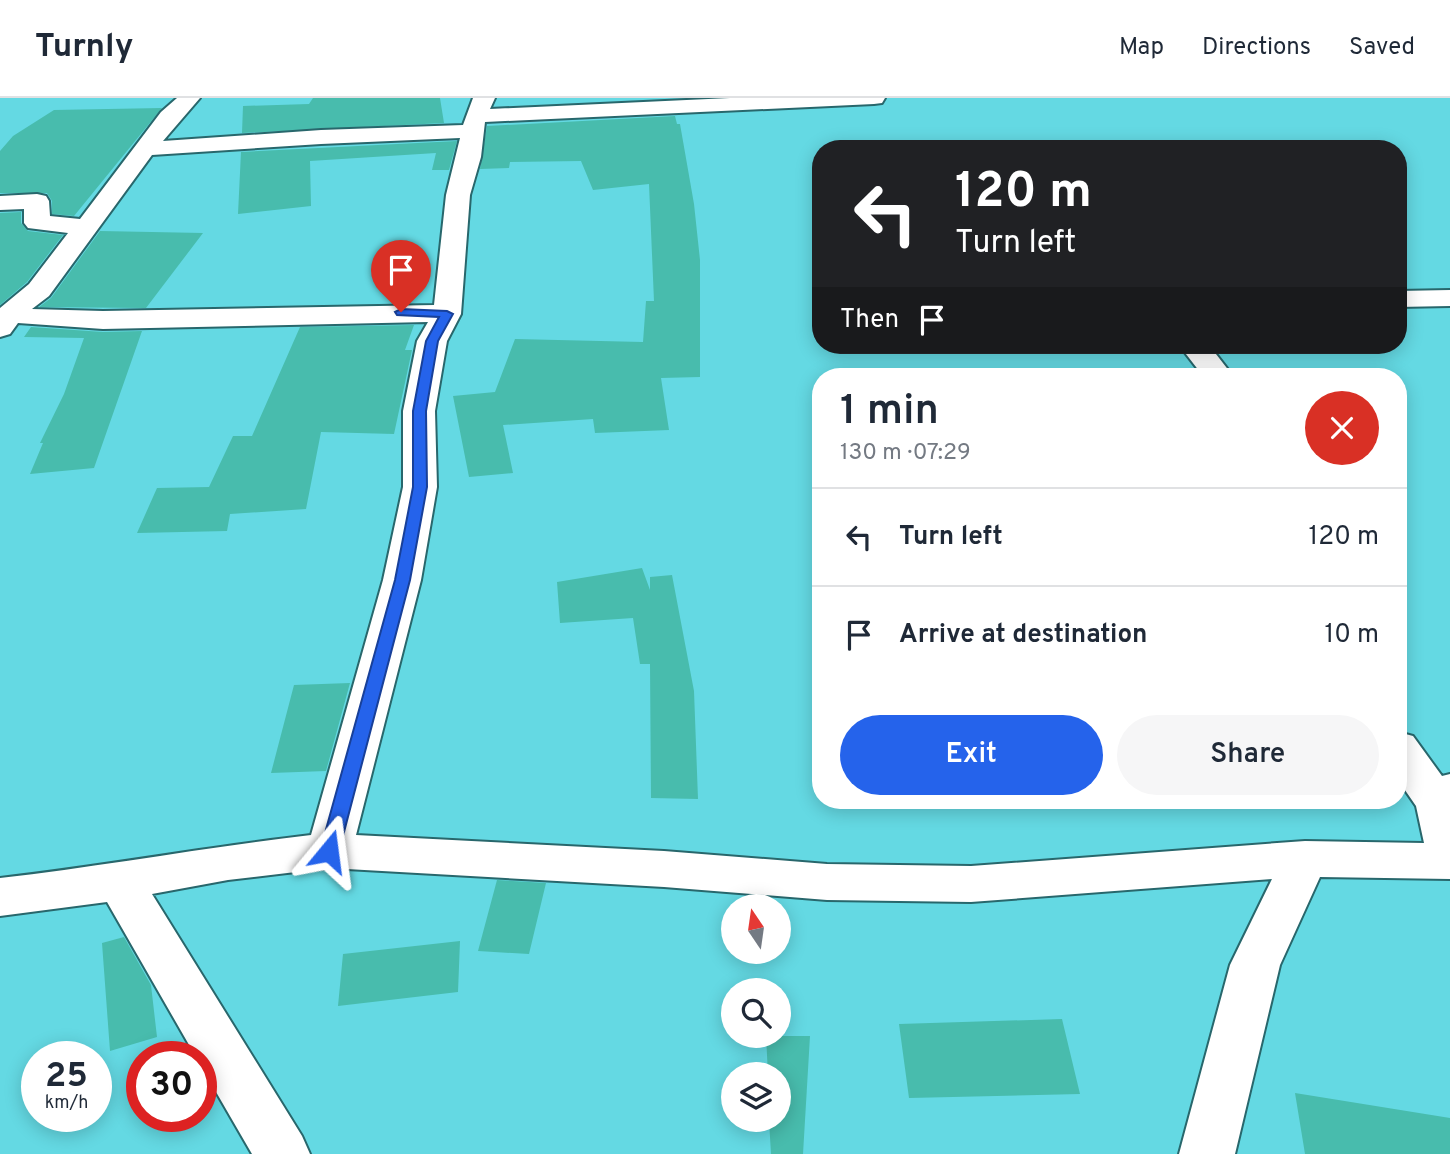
<!DOCTYPE html>
<meta charset="utf-8">
<style>
:root{--surface:#fff;--page:#f6f6f7;--text:#1f2937;--muted:#747a83;--line:#e0e1e3;--accent:#2563eb}
body{margin:0;font-family:Overpass,sans-serif;background:var(--page);color:var(--text);height:100vh;display:flex;flex-direction:column;font-size:26px;white-space:nowrap}
*{box-sizing:border-box;margin:0}
p{font-size:23px;color:var(--muted)}
.icon{flex:none;width:38px;height:38px;fill:none;stroke:currentColor;stroke-width:2;stroke-linecap:round;stroke-linejoin:round}
.map{position:relative;flex:1;overflow:hidden}
.side{position:absolute;left:812px;top:270px;width:595px;height:441px;display:flex;flex-direction:column;background:var(--surface);border-radius:28px;box-shadow:0 4px 18px #0003}
.side>*{flex:none}
.banner{position:absolute;left:812px;top:42px;width:595px;height:214px;border-radius:28px;box-shadow:0 4px 18px #0003;background:#202124;color:#fff;overflow:hidden}
.needle{width:46px;rotate:347deg}
.buttons{position:absolute;left:721px;top:796px;display:grid;gap:14px}
.buttons a{display:grid;place-items:center;width:70px;height:70px;border-radius:50%;background:var(--surface);box-shadow:0 4px 18px #0003;font-size:35px}
.speed{position:absolute;left:21px;top:943px;display:flex;gap:14px;font-size:35px;font-weight:700;text-align:center}
.speed>*{display:grid;place-content:center;width:91px;height:91px;border-radius:50%;background:var(--surface);box-shadow:0 4px 18px #0003;line-height:1}
.speed small{font-size:18px;font-weight:400}
.speed .limit{border:10px solid #d22;background:#fff;color:#111}
.pin{position:absolute;display:grid;place-items:center;width:60px;height:60px;color:#fff;margin:-72px -30px;border-radius:50% 50% 50% 0;rotate:-45deg;box-shadow:0 0 7px #0007}
.pin .icon{rotate:45deg}
.me{position:absolute;width:77px;margin:-38px;rotate:16deg;stroke-linejoin:round;filter:drop-shadow(0 0 5px #0008)}
.turn{display:flex;align-items:center;gap:24px;height:147px;padding:0 28px;font-size:32px}
.turn .icon{width:91px;height:91px;stroke-width:2.5}
.turn b{display:block;font-size:49px;line-height:60px}
.then{display:flex;align-items:center;height:66px;padding:0 28px;background:#0003;gap:14px;font-size:26px}
.round{display:grid;place-items:center;flex:none;width:74px;height:74px;border-radius:37px;background:var(--page)}
.summary{display:flex;align-items:center;justify-content:space-between;height:119px;padding:0 28px}
h1{font-size:42px;font-weight:600;line-height:52px}
.cta{display:flex;gap:14px;margin-top:auto;padding:14px 28px}
.cta a{flex:1;height:80px;border-radius:42px;background:var(--accent);color:#fff;font-size:28px;font-weight:600;line-height:80px;text-align:center}
.cta a+a{background:var(--page);color:var(--text)}
ul{padding:0;list-style:none}
li{display:flex;align-items:center;gap:21px;height:98px;padding:0 28px;border-top:2px solid var(--line)}
li div{flex:1}
li b{display:block;font-size:26px}
li em{font-style:normal}
header{display:flex;align-items:center;gap:42px;box-sizing:border-box;height:98px;padding:0 35px;background:var(--surface);border-bottom:2px solid var(--line)}
header strong{font-size:33px}
nav{display:flex;gap:38px;margin-inline-start:auto;font-size:24px}
.map>svg:first-child{display:block}
</style>
<header>
<strong>Turnly</strong>
<nav><a>Map</a><a>Directions</a><a>Saved</a></nav>
</header>
<div class="map">
<svg width="1450" height="1056" viewBox="0 0 1450 1056">
<rect width="100%" height="100%" fill="#64d9e3"/>
<!-- building -->
<path fill="#48bcad" d="M 313,0 L 440,0 L 444,25 L 242,35 L 243,8 L 309,6 Z
M 162,10 L 74,118 L 52,116 L 52,103 L 47,95 L 0,95 L 0,53 L 13,38 L 54,12 Z
M 675,18 L 677,26 L 680,26 L 694,106 L 700,162 L 700,279 L 661,280 L 669,332 L 595,335 L 593,321 L 503,327 L 513,375 L 469,379 L 453,298 L 495,294 L 515,241 L 643,244 L 646,203 L 654,203 L 649,86 L 593,92 L 581,63 L 510,64 L 509,70 L 480,71 L 487,28 Z
M 457,43 L 449,72 L 432,72 L 436,55 L 310,63 L 311,108 L 238,116 L 241,54 Z
M 21,114 L 21,125 L 28,133 L 63,137 L 27,184 L 0,207 L 0,115 Z
M 100,133 L 203,135 L 146,210 L 39,209 L 51,200 Z
M 414,227 L 405,252 L 412,252 L 394,336 L 321,334 L 306,411 L 230,416 L 227,433 L 137,435 L 157,390 L 209,389 L 233,338 L 252,338 L 300,229 Z
M 31,229 L 103,234 L 142,233 L 94,370 L 30,376 L 43,345 L 40,345 L 64,296 L 84,240 L 24,239 Z
M 642,470 L 650,492 L 650,479 L 672,477 L 694,593 L 698,701 L 651,700 L 650,566 L 640,566 L 633,520 L 560,525 L 557,484 Z
M 350,585 L 326,673 L 271,675 L 294,587 Z
M 497,782 L 546,785 L 529,856 L 478,853 Z
M 124,839 L 151,887 L 157,939 L 110,953 L 102,845 Z
M 460,843 L 458,894 L 338,908 L 343,856 Z
M 1062,921 L 1080,996 L 909,1000 L 899,926 Z
M 766,938 L 810,938 L 803,1056 L 771,1056 L 769,1022 L 779,1022 L 779,976 L 768,976 Z
M 1295,995 L 1450,1020 L 1450,1056 L 1305,1056 Z"/>
<g fill="none" stroke-linecap="round" stroke-linejoin="round">
<defs>
<path id="minor" d="M 177,0 L 200,0 L 163,43 L 321,32 L 463,27 L 473,0 L 495,0 L 490,11 L 730,0 L 885,0 L 882,5 L 874,6 L 485,24 L 481,59 L 470,97 L 461,216 L 447,243 L 435,313 L 437,389 L 421,482 L 356,737 L 664,753 L 827,766 L 971,768 L 1305,743 L 1424,745 L 1416,708 L 1398,682 L 1398,634 L 1413,638 L 1442,678 L 1450,676 L 1450,781 L 1320,779 L 1280,867 L 1235,1056 L 1179,1056 L 1230,867 L 1272,781 L 971,804 L 827,802 L 664,789 L 329,770 L 228,782 L 152,796 L 302,1038 L 310,1056 L 252,1056 L 201,968 L 201,959 L 196,959 L 107,804 L 0,818 L 0,780 C 104,768 207,749 311,737 L 383,482 L 403,389 L 403,313 L 417,243 L 428,224 L 103,231 L 18,225 L 10,236 L 0,239 L 0,210 L 29,186 L 68,135 L 28,130 L 24,125 L 24,111 L 0,112 L 0,98 L 37,96 L 46,98 L 49,103 L 50,118 L 80,121 L 161,14 ZM 460,40 L 446,97 L 434,207 L 103,213 L 32,211 L 49,198 L 152,57 L 321,46 Z
M 1450,192 L 1450,208 L 1398,209 L 1398,193 Z
M 1179,247 L 1209,247 L 1233,278 L 1203,278 Z"/>
</defs>
<!-- minor casing -->
<use href="#minor" stroke="#28676c" stroke-width="4"/>
<!-- minor -->
<use href="#minor" fill="#fff" fill-rule="evenodd"/>
</g>
<!-- route -->
<path fill="#2563eb" stroke="#184099" stroke-width="2" d="M 401,211 L 447,213 L 453,216 L 438,243 L 426,313 L 427,389 L 410,482 L 339,753 L 336,758 L 329,760 L 323,758 L 320,753 L 395,482 L 413,389 L 413,313 L 426,243 L 439,219 L 397,217 L 395,214 Z"/>
</svg>
<div class="buttons">
<a><svg class="needle" viewBox="-14 -14 28 28"><path d="M0-13l5 13h-10z" fill="#e53935"/><path d="M0 13l5-13h-10z" fill="#747a83"/></svg></a>
<a><svg class="icon" aria-label="search" viewBox="0 0 24 24"><circle cx="10" cy="10" r="6"/><path d="M15 15l6 6"/></svg></a>
<a><svg class="icon" aria-label="layers" viewBox="0 0 24 24"><path d="M12 4l9 5-9 5-9-5zM3 14l9 5 9-5"/></svg></a>
</div>
<div class="speed"><div>25<small>km/h</small></div><div class="limit">30</div></div>
<div class="pin" style="left:401px;top:214px;background:#d93025"><svg class="icon" aria-label="arrive" viewBox="0 0 24 24"><path d="M6 21V4h12l-3 4 3 4H6"/></svg></div>
<svg class="me" style="left:329px;top:753px" viewBox="-20 -20 40 40"><path d="M0-17L14 15 0 8-14 15z" fill="#2563eb" stroke="#fff" stroke-width="4"/></svg>
<div class="banner">
<div class="turn"><svg class="icon" aria-label="left" viewBox="0 0 24 24"><path d="M17 20v-9H6M10 6l-5 5 5 5"/></svg><div><b>120 m</b>Turn left</div></div>
<div class="then">Then<svg class="icon" aria-label="arrive" viewBox="0 0 24 24"><path d="M6 21V4h12l-3 4 3 4H6"/></svg></div>
</div>
<section class="side">
<div class="summary"><div><h1>1 min</h1><p>130 m · 07:29</p></div><a class="round" style="background:#d93025;color:#fff"><svg class="icon" aria-label="close" viewBox="0 0 24 24"><path d="M6 6l12 12M18 6L6 18"/></svg></a></div>
<ul>
<li><svg class="icon" aria-label="left" viewBox="0 0 24 24"><path d="M17 20v-9H6M10 6l-5 5 5 5"/></svg><div><b>Turn left</b></div><em>120 m</em></li>
<li><svg class="icon" aria-label="arrive" viewBox="0 0 24 24"><path d="M6 21V4h12l-3 4 3 4H6"/></svg><div><b>Arrive at destination</b></div><em>10 m</em></li>
</ul>
<div class="cta"><a>Exit</a><a>Share</a></div>
</section>
</div>
